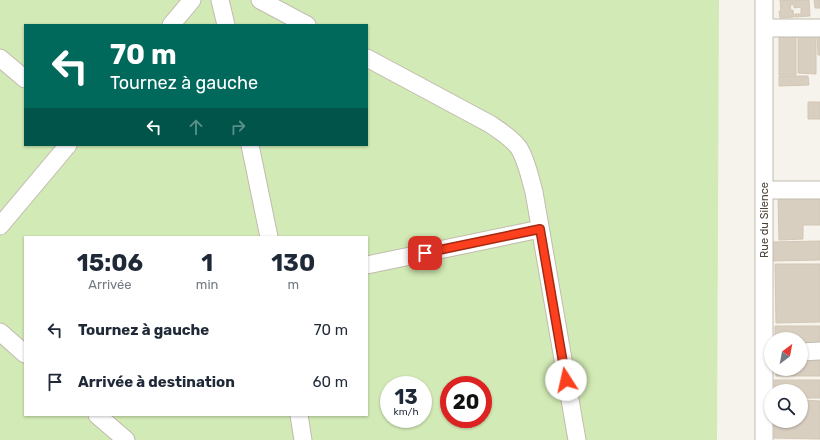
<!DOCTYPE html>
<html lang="fr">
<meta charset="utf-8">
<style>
:root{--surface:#fff;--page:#f6f6f7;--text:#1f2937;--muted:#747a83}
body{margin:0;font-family:Rubik,sans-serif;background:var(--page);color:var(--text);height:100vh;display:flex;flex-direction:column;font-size:15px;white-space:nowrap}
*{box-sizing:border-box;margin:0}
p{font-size:13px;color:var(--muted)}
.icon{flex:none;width:22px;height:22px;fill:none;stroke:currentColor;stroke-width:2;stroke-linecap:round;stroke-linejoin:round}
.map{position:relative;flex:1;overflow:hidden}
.side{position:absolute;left:24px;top:236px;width:344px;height:180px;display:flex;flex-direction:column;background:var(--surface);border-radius:0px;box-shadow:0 1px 3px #0004}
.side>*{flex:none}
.guide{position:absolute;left:24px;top:24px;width:344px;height:122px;border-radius:0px;box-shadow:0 1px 3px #0004;background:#00695c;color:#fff;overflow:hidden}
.needle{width:26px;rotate:32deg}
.controls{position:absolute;left:764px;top:332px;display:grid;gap:8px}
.controls a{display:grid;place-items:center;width:44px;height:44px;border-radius:50%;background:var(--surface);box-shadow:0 1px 3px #0004;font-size:20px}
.speed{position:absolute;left:380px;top:376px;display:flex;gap:8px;font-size:20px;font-weight:700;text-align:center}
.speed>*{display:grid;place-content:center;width:52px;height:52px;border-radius:50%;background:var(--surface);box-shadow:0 1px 3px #0004;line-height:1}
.speed small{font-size:10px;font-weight:400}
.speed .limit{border:6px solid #d22;background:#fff;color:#111}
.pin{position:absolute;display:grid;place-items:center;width:34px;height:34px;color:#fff;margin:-17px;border-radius:8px;box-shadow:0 2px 6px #0006}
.me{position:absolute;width:44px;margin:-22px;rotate:350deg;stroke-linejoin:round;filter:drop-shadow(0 0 3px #0008)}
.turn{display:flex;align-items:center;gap:14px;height:84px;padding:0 20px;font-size:18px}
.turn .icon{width:52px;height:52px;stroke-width:2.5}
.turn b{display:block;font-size:28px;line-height:34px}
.lanes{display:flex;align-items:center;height:38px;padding:0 20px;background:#0003;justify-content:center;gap:20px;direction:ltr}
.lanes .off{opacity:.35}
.eta{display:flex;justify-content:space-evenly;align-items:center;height:68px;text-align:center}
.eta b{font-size:24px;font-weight:700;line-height:28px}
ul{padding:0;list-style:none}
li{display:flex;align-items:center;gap:12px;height:52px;padding:0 20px}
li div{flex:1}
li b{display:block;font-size:15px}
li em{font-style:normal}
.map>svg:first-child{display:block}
</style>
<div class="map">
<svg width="820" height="440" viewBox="0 0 820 440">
<rect width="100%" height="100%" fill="#f6f3ec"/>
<!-- green -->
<path fill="#d2eab5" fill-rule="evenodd" d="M 0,0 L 719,0 L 717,440 L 0,440 ZM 25,25 L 367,25 L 367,145 L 25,145 ZM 25,237 L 367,237 L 367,415 L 25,415 ZM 389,385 L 423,385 L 423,419 L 389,419 ZM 449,385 L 483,385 L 483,419 L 449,419 Z"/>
<!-- building -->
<path fill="#d8cfc1" stroke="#d3c7b4" d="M 780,0 L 793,0 L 793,5 L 790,5 L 791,10 L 793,10 L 794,17 L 780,18 L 779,11 L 781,11 Z
M 794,0 L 809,0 L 810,16 L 795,17 L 795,14 L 801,14 L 801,7 L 794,8 Z
M 814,0 L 820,0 L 820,8 L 815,8 Z
M 779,32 L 796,32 L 796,75 L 779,75 Z
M 798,32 L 816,32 L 816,74 L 798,73 Z
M 817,32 L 820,32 L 820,55 L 818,55 Z
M 779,76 L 808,76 L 809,85 L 779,86 Z
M 808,102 L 820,102 L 820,119 L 808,119 Z
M 820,195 L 820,225 L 803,225 L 803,239 L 779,240 L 778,196 Z
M 820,241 L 820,260 L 772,261 L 771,242 Z
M 775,264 L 820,264 L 820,322 L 776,323 Z
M 775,326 L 820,326 L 820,347 L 801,347 L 801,339 L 775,339 Z
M 801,357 L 820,357 L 820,376 L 776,376 L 776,369 L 801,369 Z
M 774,380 L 820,380 L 820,398 L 801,398 L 801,391 L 774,391 Z
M 801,400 L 820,401 L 820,439 L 774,438 L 774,421 L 801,421 Z"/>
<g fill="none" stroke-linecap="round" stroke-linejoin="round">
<defs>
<path id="minor" d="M 220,0 L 226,25
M 260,0 L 307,25
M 171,25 L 192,0
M 764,28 L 820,28
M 0,58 L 25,79
M 367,58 L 490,124 C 500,131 512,138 519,148 C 527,161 530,178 534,192 L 577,440
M 250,145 L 269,237
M 764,190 L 820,190
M 0,226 L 68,145
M 367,265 L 540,229
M 0,332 L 25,354
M 801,352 L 820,351
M 97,415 L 126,440
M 299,415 L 303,440
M 764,440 L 764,0"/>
</defs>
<!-- minor casing -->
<use href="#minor" stroke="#c2bbae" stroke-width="19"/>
<!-- minor -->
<use href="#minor" stroke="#fff" stroke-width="17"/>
</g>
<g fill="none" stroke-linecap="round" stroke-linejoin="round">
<defs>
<path id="route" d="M 425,253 L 540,229 L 566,380"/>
</defs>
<!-- route casing -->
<use href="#route" stroke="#a42913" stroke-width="10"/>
<!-- route -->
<use href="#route" stroke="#fc3f1d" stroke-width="7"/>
</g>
<g text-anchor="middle" stroke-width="3" stroke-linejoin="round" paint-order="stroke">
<!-- street labels -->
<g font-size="11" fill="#4b4439" stroke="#fff">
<text transform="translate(764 220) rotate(-90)" y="4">Rue du Silence</text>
</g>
</g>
</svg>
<div class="controls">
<a><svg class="needle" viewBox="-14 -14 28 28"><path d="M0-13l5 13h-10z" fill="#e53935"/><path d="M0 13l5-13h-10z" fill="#747a83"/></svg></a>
<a><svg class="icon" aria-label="search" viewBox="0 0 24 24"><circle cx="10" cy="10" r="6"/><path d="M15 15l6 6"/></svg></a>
</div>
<div class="speed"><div>13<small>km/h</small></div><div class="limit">20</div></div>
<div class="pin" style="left:425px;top:253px;background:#d93025"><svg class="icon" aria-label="arrive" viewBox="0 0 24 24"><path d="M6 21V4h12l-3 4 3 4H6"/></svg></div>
<svg class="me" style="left:566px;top:380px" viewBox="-20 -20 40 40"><circle r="19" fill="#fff"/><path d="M0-13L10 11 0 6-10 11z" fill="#fc3f1d"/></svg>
<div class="guide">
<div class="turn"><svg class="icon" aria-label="left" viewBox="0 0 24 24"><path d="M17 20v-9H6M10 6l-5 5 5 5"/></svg><div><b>70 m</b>Tournez à gauche</div></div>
<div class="lanes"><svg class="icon" aria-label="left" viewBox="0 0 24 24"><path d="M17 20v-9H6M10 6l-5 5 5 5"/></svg><svg class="icon off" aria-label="ahead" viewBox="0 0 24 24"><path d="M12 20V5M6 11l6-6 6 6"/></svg><svg class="icon off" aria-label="right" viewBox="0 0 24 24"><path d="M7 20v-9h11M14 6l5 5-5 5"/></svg></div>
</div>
<section class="side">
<div class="eta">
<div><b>15:06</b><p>Arrivée</p></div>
<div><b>1</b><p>min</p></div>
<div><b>130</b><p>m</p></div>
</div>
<ul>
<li><svg class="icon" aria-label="left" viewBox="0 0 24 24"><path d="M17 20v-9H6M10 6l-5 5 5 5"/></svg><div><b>Tournez à gauche</b></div><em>70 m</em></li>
<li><svg class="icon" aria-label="arrive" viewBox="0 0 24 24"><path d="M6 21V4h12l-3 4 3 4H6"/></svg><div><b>Arrivée à destination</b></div><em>60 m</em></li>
</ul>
</section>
</div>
